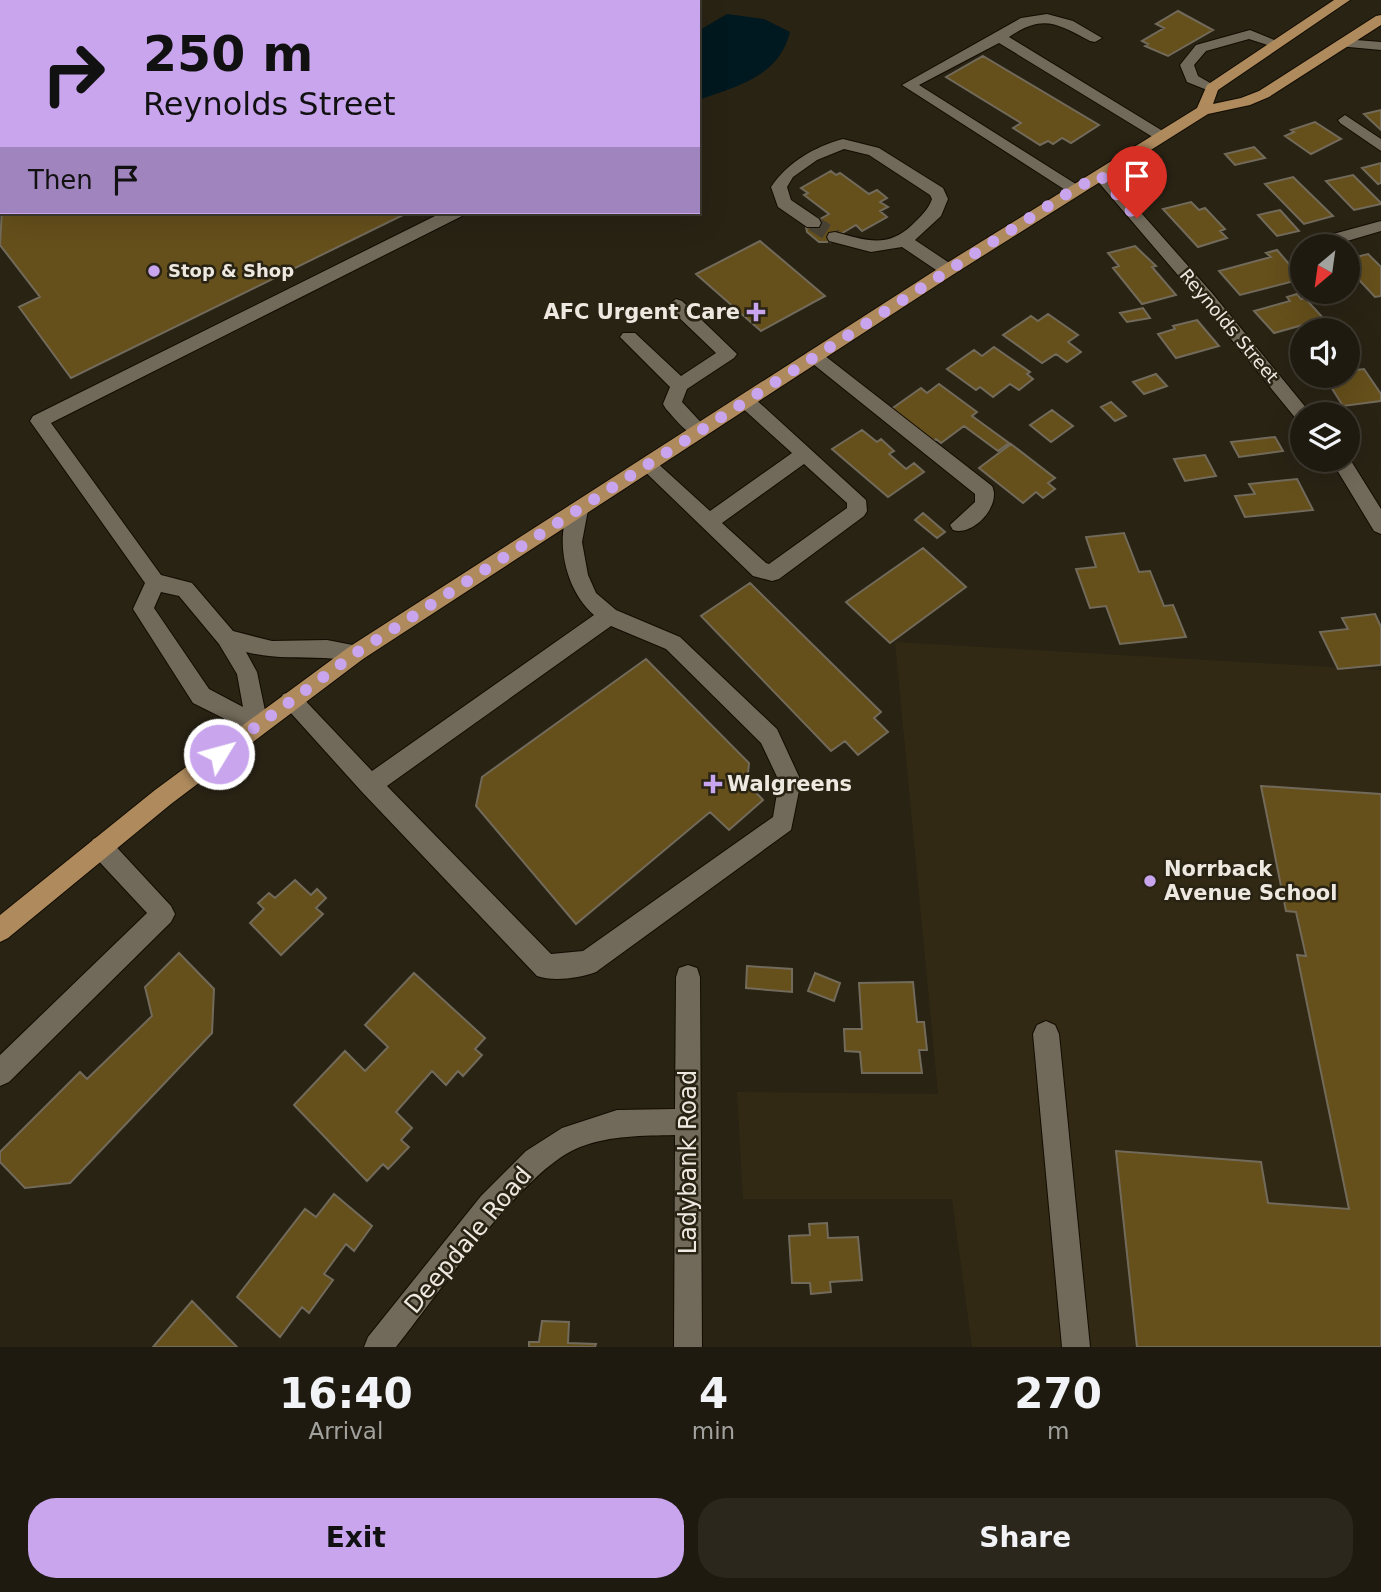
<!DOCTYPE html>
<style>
:root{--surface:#1f1a0f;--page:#2c271d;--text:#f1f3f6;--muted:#a1a19e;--line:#3c382f;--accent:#c9a5ee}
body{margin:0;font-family:"DejaVu Sans",sans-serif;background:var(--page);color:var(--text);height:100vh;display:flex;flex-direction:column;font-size:26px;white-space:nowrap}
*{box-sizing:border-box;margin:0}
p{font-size:23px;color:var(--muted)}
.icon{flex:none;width:38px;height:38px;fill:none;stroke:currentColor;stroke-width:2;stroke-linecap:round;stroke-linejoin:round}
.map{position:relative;height:1347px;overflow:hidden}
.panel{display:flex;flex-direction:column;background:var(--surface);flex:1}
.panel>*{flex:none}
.banner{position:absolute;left:0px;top:0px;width:700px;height:214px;box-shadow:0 7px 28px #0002,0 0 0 2px var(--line);background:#c9a5ee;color:#111;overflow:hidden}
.needle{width:46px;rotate:209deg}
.tools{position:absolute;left:1290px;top:234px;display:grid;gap:14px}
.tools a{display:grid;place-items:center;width:70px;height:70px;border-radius:50%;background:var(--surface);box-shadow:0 7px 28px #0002,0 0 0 2px var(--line);font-size:35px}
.pin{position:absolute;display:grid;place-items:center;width:60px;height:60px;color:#fff;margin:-72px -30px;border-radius:50% 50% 50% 0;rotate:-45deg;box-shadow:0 0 7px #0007}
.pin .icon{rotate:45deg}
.me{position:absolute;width:77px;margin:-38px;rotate:53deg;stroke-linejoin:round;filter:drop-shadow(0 0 5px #0008)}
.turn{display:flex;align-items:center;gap:24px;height:147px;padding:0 28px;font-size:32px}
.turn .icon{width:91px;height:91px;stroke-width:2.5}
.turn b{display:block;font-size:49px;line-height:60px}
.then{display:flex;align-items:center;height:66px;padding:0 28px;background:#0003;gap:14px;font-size:26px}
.eta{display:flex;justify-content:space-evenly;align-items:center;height:119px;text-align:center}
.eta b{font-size:42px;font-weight:700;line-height:49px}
.cta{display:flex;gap:14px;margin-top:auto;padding:14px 28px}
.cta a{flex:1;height:80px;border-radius:28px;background:var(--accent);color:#111;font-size:28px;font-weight:700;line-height:80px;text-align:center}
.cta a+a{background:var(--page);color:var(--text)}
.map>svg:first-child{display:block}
</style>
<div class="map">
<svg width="1381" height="1347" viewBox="0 0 1381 1347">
<rect width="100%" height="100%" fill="#292314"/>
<!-- built -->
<path fill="#322914" d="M 895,642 L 1381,670 L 1381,1347 L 972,1347 L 952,1199 L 743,1199 L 737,1092 L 938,1094 Z"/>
<!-- water -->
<path fill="#00181f" d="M 727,14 L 764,19 L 790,32 C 779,77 737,86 698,100 L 698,31 Z"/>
<!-- building -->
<path fill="#654f1b" stroke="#726a5a" stroke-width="2" d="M 1178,11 L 1213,30 L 1168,56 L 1145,46 L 1148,44 L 1142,41 L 1164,28 L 1156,24 Z
M 983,56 L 1099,125 L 1071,143 L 1062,138 L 1053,144 L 1048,141 L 1040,145 L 1013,128 L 1021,123 L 946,77 Z
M 1381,110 L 1381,130 L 1364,114 Z
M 1315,122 L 1341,139 L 1311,154 L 1285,136 L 1294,132 L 1291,130 Z
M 1254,147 L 1265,158 L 1235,165 L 1225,154 Z
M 1381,163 L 1381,183 L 1378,184 L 1362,168 Z
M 831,171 L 836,175 L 840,173 L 869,194 L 877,190 L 887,198 L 880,202 L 888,207 L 880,211 L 887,217 L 862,231 L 856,225 L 827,242 L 819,242 L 807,232 L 806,227 L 829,214 L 804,195 L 808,193 L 801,188 Z
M 1353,175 L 1381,203 L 1381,204 L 1354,210 L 1326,181 Z
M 1293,177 L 1333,216 L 1304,224 L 1265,184 Z
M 1191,202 L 1199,210 L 1205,208 L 1225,229 L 1220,231 L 1227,238 L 1198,247 L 1163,209 Z
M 2,207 L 2,212 L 409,212 L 71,378 L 19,307 L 40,297 L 0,245 Z
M 1280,210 L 1299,231 L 1277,236 L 1258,215 Z
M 760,241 L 825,296 L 761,331 L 696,274 Z
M 1135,246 L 1156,266 L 1152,267 L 1176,295 L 1142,304 L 1113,268 L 1119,266 L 1108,253 Z
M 1277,250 L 1302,279 L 1240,295 L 1219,271 L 1271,257 L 1266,253 Z
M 1368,254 L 1381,267 L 1381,296 L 1375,297 L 1348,268 L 1348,259 Z
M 1297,294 L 1301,299 L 1305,298 L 1324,319 L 1274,333 L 1254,311 L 1290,301 L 1287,297 Z
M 1143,308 L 1150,318 L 1127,322 L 1120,313 Z
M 1048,314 L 1078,335 L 1068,342 L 1081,352 L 1067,362 L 1056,354 L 1042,363 L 1003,335 L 1031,316 L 1038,321 Z
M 1197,320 L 1219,346 L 1176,358 L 1158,334 L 1175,329 L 1173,326 Z
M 994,347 L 1030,372 L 1027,374 L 1033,379 L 1019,390 L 1010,384 L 993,397 L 980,387 L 976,390 L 947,369 L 974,350 L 982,356 Z
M 1364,369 L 1381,394 L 1381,401 L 1343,406 L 1324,376 L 1348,376 L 1348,371 Z
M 1156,374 L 1167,386 L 1144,394 L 1133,382 Z
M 939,384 L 977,412 L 972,416 L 1009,443 L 998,451 L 964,426 L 941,443 L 936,439 L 932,442 L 890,410 L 921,388 L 927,393 Z
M 1111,402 L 1126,416 L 1115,421 L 1101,407 Z
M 1052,410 L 1073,426 L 1051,442 L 1030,425 Z
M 862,430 L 877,442 L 881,439 L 894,451 L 889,454 L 906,469 L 914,463 L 924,472 L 888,497 L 832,449 Z
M 1275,437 L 1283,451 L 1239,457 L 1231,442 Z
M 1011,444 L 1055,478 L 1048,483 L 1055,489 L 1043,498 L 1036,492 L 1023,503 L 979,468 Z
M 1205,455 L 1216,476 L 1185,481 L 1174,459 Z
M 1297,479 L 1313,510 L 1245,517 L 1235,496 L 1255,494 L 1249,484 Z
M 923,513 L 945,532 L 937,538 L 915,520 Z
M 1124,533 L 1139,572 L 1150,571 L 1164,606 L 1173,605 L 1186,637 L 1120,644 L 1106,606 L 1090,608 L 1076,569 L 1096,567 L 1086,537 Z
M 923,548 L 966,587 L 890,643 L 846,602 Z
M 750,583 L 881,712 L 874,718 L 888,732 L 858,755 L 845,741 L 831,751 L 701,616 Z
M 1375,614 L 1381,627 L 1381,665 L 1338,669 L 1320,632 L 1348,629 L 1342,618 Z
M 646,659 L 749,763 L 747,783 L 763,800 L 729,830 L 710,812 L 576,924 L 476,806 L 482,777 Z
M 1261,786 L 1381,794 L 1381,1347 L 1137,1347 L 1116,1151 L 1261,1162 L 1268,1203 L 1349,1209 L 1297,955 L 1306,956 L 1296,912 L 1286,911 Z
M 295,880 L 311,895 L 317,889 L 326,898 L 316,908 L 323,914 L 281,955 L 250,923 L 264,909 L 258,903 L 269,893 L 275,898 Z
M 179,953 L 214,989 L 212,1033 L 70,1183 L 25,1188 L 0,1162 L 0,1152 L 80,1072 L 87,1079 L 152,1016 L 145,987 Z
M 747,966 L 792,969 L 792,992 L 746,988 Z
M 414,973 L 485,1038 L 475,1049 L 482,1055 L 463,1076 L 458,1071 L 446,1085 L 432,1071 L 396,1112 L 412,1128 L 401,1140 L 409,1147 L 388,1169 L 383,1164 L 367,1181 L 294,1105 L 345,1051 L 365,1071 L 388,1047 L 365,1025 Z
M 815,973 L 840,983 L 834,1001 L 808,991 Z
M 913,982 L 917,1022 L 924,1022 L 927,1050 L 919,1050 L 922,1073 L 862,1073 L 860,1052 L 845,1051 L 844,1029 L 862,1029 L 859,983 Z
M 334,1194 L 372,1226 L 354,1251 L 346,1244 L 324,1274 L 333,1280 L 309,1313 L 302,1307 L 280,1337 L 237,1297 L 305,1209 L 316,1217 Z
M 827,1223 L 828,1238 L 858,1237 L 862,1280 L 830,1282 L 831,1292 L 811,1294 L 810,1283 L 792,1283 L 789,1236 L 810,1235 L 809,1224 Z
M 192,1301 L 237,1347 L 153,1347 Z
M 542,1321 L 569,1322 L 568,1343 L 596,1344 L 595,1347 L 529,1347 L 529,1342 L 539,1342 Z"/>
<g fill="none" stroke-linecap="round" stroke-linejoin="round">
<!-- minor-tunnel -->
<path stroke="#474133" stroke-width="16" stroke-dasharray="16 8" stroke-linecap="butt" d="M 813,223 L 835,237"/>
<defs>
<path id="minor" d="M 211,0 L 230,0 L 209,2 Z
M 322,0 L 336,0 L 337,2 L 323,2 Z
M 1047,14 L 1073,21 L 1102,38 L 1095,42 L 1090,41 C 1056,23 1043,14 1009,37 L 1166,133 L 1169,136 L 1166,139 L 1156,139 L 999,43 L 919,85 L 1079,186 L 1081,190 L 1073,195 L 902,85 L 1021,18 Z
M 1250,30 L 1284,44 L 1277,48 L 1249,39 L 1206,51 L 1194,65 L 1198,76 L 1219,88 L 1212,92 L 1187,82 L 1180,65 L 1196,45 Z
M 1343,39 L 1381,42 L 1381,50 L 1338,46 L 1336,43 Z
M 0,47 L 2,47 L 2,55 L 0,55 Z
M 1345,115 L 1381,139 L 1381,151 L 1340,123 L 1338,120 Z
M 843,139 L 879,148 L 943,188 L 948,199 L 941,216 L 915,240 L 954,266 L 956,270 L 954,274 L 942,274 L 902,247 L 871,252 L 829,241 L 827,237 L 829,233 L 835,232 C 865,240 887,249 912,225 C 921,216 928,210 932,199 L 930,195 L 869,155 L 844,149 L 817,160 L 793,177 L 787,187 L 791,200 L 819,219 L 821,223 L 819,227 L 807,227 L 778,207 L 771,187 C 788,162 814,147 843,139 Z
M 1100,170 L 1105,172 L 1212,293 L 1312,415 L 1302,415 L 1302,421 L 1297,420 L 1200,301 L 1095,178 L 1092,175 Z
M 2,171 L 2,181 L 0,182 L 0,172 Z
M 443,212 L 464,212 L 462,216 L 51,423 L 161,575 L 192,583 L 233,631 L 272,641 L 327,640 L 363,647 L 366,653 L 363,659 C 351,664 338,658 324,658 C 296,657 274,659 246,652 L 257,672 L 268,725 L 265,732 L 257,735 L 193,703 L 133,609 L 145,583 L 30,421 L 33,416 ZM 161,592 L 179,596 L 219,644 L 237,674 L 243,707 L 209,689 L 154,608 Z
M 1381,221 L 1381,231 L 1327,247 L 1311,247 L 1309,244 L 1311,240 Z
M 676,299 L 682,301 L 737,354 L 734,358 L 687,389 L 682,402 L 709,431 L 706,436 C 690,441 676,419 666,409 L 663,404 L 670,387 L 620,337 L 623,333 L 635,333 L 681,376 L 716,353 L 670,309 L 668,305 Z
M 814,350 L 820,352 L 992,486 C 1002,505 973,537 953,530 L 950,525 L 975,502 L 975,494 L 808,360 L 805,356 L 808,352 Z
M 746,394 L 752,396 L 866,500 L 867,511 L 864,516 L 779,579 L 772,581 L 753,576 L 638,465 L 640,460 L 647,458 L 654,460 L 710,511 L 792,453 L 740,406 L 737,401 L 740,396 ZM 804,464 L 847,503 L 847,508 L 769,564 L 766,563 L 722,523 Z
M 1348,456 L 1381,509 L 1381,534 L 1374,531 L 1331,460 L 1348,460 Z
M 578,502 L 585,505 L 588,510 L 582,542 L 588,575 L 596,593 L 616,610 L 680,637 L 777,729 L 801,781 L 791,830 L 596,972 C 580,978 553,982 537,976 L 362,792 L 280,701 L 283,694 L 291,692 L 299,694 L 372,771 L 594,615 C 566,591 553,539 571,505 ZM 611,626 L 666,649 L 761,743 L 779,781 L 773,817 L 583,951 L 551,954 L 387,786 Z
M 101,836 L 109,839 L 171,906 L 175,914 L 171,922 L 9,1082 L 0,1086 L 0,1055 L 147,913 L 93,855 L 90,847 L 93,839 Z
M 688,965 L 697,968 L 700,977 L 702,1347 L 674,1347 L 675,1135 C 642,1136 612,1135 580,1147 C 524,1168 436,1297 396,1347 L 364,1347 L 368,1337 L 481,1196 L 526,1151 L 562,1128 L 617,1110 L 675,1109 L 676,977 L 679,968 Z
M 1046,1021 L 1055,1025 L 1059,1034 L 1090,1347 L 1062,1347 L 1033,1034 L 1037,1025 Z"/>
<path id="major" d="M 1334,0 L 1350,0 L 1218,90 L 1213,104 L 1241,98 L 1259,91 L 1376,16 L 1381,15 L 1381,25 L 1269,97 L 1250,105 L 1208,114 L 954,274 L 363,659 L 171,804 L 8,938 L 0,942 L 0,915 L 155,790 L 349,647 L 942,266 L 1197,108 L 1207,85 Z"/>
</defs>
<!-- minor casing -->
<use href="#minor" stroke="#120c02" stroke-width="2"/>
<!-- major casing -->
<use href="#major" stroke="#120c02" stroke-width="2"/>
<!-- minor -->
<use href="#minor" fill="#716959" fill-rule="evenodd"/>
<!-- major -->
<use href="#major" fill="#ae8a5d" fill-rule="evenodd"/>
</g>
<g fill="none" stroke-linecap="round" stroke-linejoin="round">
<!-- route -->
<path stroke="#c9a5ee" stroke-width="12" stroke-dasharray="0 21.6" d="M 219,754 L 356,653 L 1073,190 L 1100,175 L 1137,218"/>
</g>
<!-- markers -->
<g fill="#c9a5ee" stroke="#292314" stroke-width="2.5">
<circle cx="154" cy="271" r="7"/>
<path d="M752.5 301.5h7v7h7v7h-7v7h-7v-7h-7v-7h7z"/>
<path d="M709.5 773.5h7v7h7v7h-7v7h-7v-7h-7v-7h7z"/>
<circle cx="1150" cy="881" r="7"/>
</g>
<g text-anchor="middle" stroke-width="5" stroke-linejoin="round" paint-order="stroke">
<!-- far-poi labels -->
<g font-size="18" font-weight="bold" fill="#eee9e0" stroke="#292314" text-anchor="start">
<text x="168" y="277">Stop &amp; Shop</text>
</g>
<!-- far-street labels -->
<g font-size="18" fill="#eee9e0" stroke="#292314">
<text transform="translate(1229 326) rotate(50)" y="6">Reynolds Street</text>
</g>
<!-- poi labels -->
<g font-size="21" font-weight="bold" fill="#eee9e0" stroke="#292314" text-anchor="start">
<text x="740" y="319" text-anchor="end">AFC Urgent Care</text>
<text x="727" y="791">Walgreens</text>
<text x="1164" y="876">Norrback<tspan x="1164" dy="24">Avenue School</tspan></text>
</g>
<!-- near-street labels -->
<g font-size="24" fill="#eee9e0" stroke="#292314">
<text transform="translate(688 1162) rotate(-90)" y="8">Ladybank Road</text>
<text transform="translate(468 1240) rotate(-50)" y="8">Deepdale Road</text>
</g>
</g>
</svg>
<div class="tools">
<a><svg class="needle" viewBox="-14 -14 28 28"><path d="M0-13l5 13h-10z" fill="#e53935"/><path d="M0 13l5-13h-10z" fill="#a1a19e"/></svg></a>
<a><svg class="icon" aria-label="sound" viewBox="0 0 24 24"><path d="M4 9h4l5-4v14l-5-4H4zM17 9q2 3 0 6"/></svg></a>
<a><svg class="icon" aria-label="layers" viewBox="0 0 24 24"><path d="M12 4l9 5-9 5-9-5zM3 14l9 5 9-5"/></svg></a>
</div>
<div class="pin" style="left:1137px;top:218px;background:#d93025"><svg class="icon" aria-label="arrive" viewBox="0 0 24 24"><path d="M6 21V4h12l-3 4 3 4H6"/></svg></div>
<svg class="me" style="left:219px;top:754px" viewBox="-20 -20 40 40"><circle r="17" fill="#c9a5ee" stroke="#fff" stroke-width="3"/><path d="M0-11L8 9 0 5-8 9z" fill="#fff"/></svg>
<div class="banner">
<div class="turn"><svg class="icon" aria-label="right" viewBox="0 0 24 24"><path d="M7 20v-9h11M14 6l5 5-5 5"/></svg><div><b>250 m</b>Reynolds Street</div></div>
<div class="then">Then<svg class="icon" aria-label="arrive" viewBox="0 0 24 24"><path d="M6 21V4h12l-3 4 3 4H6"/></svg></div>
</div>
</div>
<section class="panel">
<div class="eta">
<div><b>16:40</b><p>Arrival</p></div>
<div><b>4</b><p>min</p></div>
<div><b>270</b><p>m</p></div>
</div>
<div class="cta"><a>Exit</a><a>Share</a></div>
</section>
